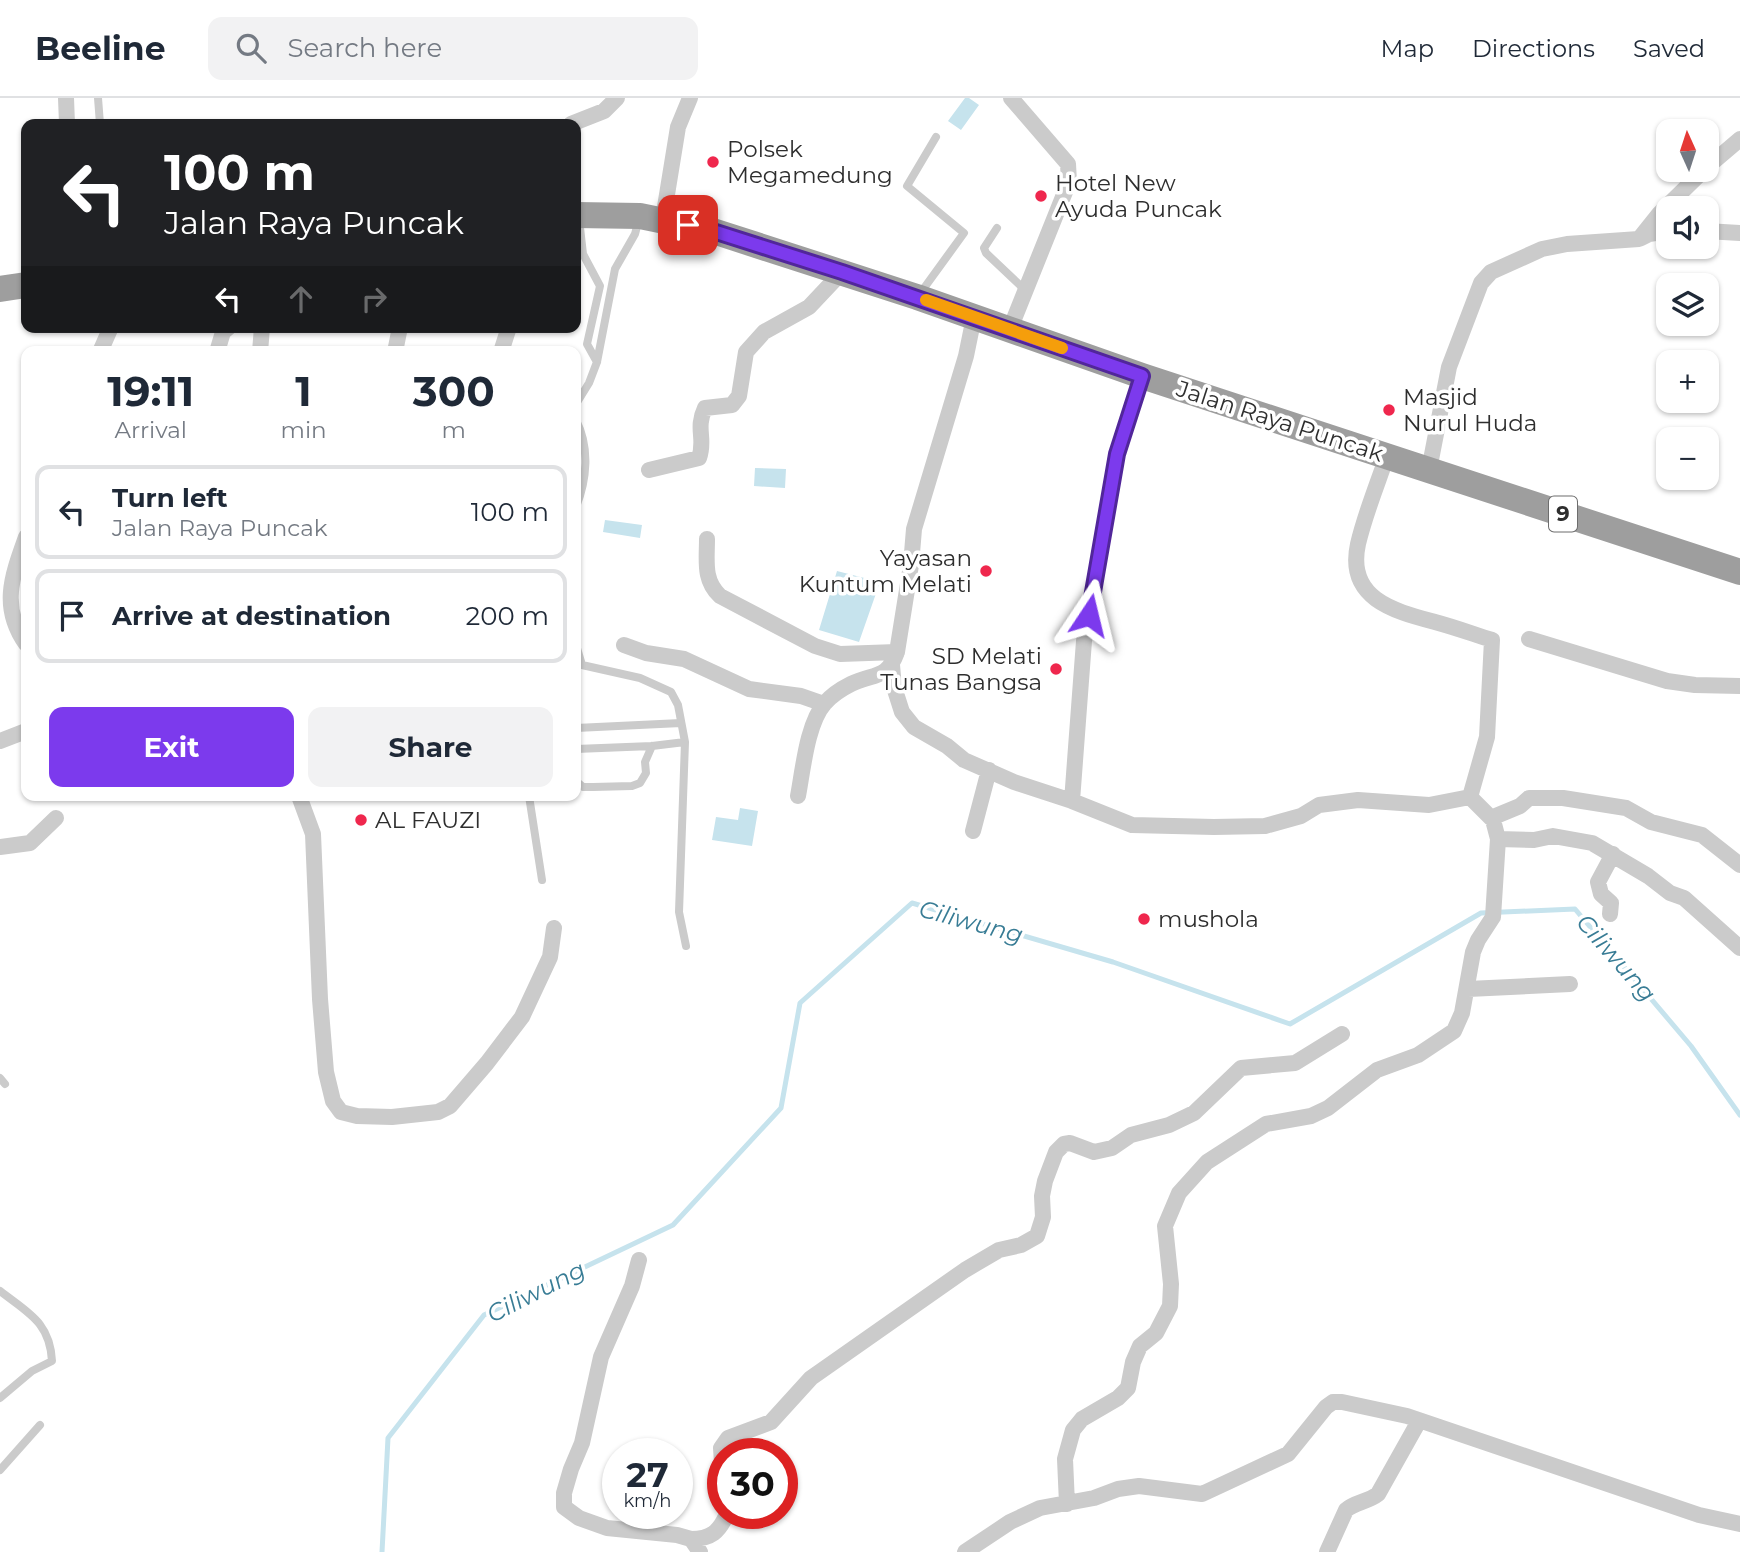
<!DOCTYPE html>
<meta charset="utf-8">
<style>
:root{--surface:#fff;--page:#f2f2f3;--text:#1f2937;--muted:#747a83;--line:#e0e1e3;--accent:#7c3aed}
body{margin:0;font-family:Montserrat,sans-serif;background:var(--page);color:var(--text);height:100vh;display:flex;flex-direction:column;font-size:26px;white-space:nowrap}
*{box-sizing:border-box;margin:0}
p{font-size:23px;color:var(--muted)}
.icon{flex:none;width:38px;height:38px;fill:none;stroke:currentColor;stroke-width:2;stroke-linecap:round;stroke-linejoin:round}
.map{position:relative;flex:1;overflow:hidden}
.details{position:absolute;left:21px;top:248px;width:560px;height:455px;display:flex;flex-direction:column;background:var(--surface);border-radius:14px;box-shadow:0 2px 5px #0004}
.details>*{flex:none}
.guide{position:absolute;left:21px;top:21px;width:560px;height:214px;border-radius:14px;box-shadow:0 2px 5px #0004;background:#202124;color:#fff;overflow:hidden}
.needle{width:46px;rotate:357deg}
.controls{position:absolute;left:1656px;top:21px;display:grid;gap:14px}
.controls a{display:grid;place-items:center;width:63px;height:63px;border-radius:14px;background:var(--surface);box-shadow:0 2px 5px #0004;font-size:35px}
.speed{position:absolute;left:602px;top:1340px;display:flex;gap:14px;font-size:35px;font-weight:700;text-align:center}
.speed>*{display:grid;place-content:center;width:91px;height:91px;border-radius:50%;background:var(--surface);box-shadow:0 2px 5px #0004;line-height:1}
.speed small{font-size:18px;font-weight:400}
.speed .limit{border:10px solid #d22;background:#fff;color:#111}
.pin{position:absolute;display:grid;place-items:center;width:60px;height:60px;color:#fff;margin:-30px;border-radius:14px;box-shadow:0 4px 10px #0006}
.me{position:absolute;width:77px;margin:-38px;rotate:10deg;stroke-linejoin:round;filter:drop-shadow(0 0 5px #0008)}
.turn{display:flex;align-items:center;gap:24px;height:147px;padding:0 28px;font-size:32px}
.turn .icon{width:91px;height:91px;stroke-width:2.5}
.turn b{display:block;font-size:49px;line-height:60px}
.lanes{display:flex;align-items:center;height:66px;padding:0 28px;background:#0003;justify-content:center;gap:35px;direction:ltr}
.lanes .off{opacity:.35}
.eta{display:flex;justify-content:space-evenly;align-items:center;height:119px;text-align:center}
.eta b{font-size:42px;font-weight:700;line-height:49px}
.cta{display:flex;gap:14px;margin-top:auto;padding:14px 28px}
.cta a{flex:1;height:80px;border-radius:14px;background:var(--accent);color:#fff;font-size:28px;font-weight:700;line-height:80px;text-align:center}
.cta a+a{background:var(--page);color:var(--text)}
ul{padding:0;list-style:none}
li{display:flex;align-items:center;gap:21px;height:94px;margin:0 14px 10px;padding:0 14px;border:4px solid var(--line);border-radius:14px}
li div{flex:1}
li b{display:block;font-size:26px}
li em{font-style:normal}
header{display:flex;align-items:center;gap:42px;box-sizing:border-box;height:98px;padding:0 35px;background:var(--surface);border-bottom:2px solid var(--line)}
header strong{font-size:33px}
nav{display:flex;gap:38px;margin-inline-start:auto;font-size:24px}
.search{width:490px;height:63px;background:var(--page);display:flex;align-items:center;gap:18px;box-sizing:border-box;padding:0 24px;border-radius:14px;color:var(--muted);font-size:26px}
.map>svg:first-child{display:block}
</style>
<header>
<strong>Beeline</strong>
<div class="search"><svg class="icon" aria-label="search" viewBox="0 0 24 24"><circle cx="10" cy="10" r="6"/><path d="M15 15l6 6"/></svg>Search here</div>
<nav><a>Map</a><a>Directions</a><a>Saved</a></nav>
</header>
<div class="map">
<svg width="1740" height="1454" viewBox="0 0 1740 1454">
<rect width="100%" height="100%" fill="#fff"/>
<!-- water -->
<path fill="#c6e3ed" d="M 965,0 L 969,0 L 979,7 L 961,32 L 948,23 Z
M 755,370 L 786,371 L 785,390 L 754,388 Z
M 605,422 L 642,427 L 640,440 L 603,434 Z
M 837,473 L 880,484 L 859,544 L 819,532 Z
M 740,710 L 758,713 L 752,748 L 712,742 L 716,719 L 738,722 Z"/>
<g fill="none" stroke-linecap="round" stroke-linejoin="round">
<!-- stream -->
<path stroke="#c6e3ed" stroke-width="5" d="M 382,1454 L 388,1340 L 484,1217 L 673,1127 L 781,1010 L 800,905 L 912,805 L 1113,864 L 1290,926 L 1481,815 L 1575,811 L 1691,948 L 1740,1017"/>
<!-- service -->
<path stroke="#cbcbcb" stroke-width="8" d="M 98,0 L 100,26
M 579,121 L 583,156 L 600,188 L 587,246 L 597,264
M 997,130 L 984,150 L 986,155 L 1024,191
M 919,197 L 964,135 L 907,88 L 936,39
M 576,306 L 589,285 L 597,264 L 615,171 L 635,136 L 639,121
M 576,322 C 590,349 587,382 576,409
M 576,547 L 582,567 L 640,580 L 671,594 L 678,607 L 685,644 L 679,814 L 686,848
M 576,630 L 681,625
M 576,651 L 652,648 L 685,644
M 576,683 L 583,689 L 593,689 L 632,688 L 640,685 L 646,675 L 645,664 L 652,648
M 529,698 L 542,782
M 0,980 L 5,986
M 0,1193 C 28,1215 50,1224 52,1263 L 32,1273 L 0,1300
M 0,1372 L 40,1327"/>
<!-- minor -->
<path stroke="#cbcbcb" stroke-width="16" d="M 66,0 L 67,26
M 571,26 L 604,13 L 617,0
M 1706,70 L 1740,41
M 663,121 L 678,29 L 690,0
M 1706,133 L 1740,135
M 1641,140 L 1649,136 L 1668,133
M 1010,231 L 1069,84 L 1068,66 L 1011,0
M 100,254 L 111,229
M 217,254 L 223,234 L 229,229
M 260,254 L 262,229
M 395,254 L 400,229
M 501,254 L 509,229
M 1387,358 C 1377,387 1365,416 1358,446 C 1346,501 1394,513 1435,524 C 1454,529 1473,536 1492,542 L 1487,639 L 1470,699
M 649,372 L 699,360 C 706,341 695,331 705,310 L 732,307 L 739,298 L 746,254 L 764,234 L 809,209 L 842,174
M 1429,372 L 1449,269 L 1481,185 L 1491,174 L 1542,151 L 1567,146 L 1639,141 L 1659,116 L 1704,72
M 26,439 C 12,478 0,509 26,546
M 707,441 C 707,463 703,482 720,498 L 815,548 L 840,556 L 897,554
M 1529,541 L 1667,583 L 1695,587 L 1740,588
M 624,547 L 646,555 L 684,561 L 749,591 L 801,598 L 824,606
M 892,567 L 894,589 L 902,614 L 914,629 L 947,648 L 964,662 L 1014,684 L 1072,703 L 1084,543 L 1117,356 L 1142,278
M 0,643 L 26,633
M 299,698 L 313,736 L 320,901 L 326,974 L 333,1003 L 341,1014 L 357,1018 L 392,1019 L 438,1014 L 450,1008 L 487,965 L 522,919 L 550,859 L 554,830
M 798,698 C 803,672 807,625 825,605 C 831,598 843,590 851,586 C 874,575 887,582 897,554 L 911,467 L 914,431 L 966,258 L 974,219
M 1072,703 L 1132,727 L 1214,729 L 1265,728 L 1301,718 L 1319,707 L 1358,702 L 1429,707 L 1470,699
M 1491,720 L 1520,708 L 1529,700 L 1563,700 L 1626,710 L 1651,724 L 1702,737 L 1740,767
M 973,733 L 989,672
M 1498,741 L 1534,742 L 1553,738 L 1592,745 L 1648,778 L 1670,795 L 1684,800 L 1740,850
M 0,749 L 30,745 L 56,720
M 1610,816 L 1611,805 L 1601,796 L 1598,784 L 1613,756
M 1468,891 L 1570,886
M 639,1162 L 632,1188 L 601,1259 L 582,1345 L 571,1371 L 564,1395 L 564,1409 L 579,1420 L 607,1430 L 677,1437 L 691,1441 L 700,1454
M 723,1380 L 721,1350 L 728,1340 L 771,1324 L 811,1280 L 965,1172 L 999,1152 L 1021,1147 L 1037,1138 L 1043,1119 L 1042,1098 L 1045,1083 L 1056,1054 L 1064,1046 L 1070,1045 L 1094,1054 L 1112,1050 L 1131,1037 L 1169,1027 L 1194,1015 L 1241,970 L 1295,965 L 1342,936
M 1067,1406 L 1065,1361 L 1073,1332 L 1082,1321 L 1118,1300 L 1128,1290 L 1133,1264 L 1140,1248 L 1156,1235 L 1170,1208 L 1171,1186 L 1165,1128 L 1179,1095 L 1207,1064 L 1266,1026 L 1311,1018 L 1328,1010 L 1377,972 L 1418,957 L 1454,933 L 1462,915 L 1473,854 L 1478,842 L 1493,819 L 1498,741 L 1493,722 L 1470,699
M 691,1441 C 711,1441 719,1434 727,1416
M 965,1454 L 1010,1424 L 1040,1410 L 1094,1400 L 1118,1391 L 1139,1388 L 1202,1396 L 1288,1356 L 1326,1309 L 1333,1304 L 1342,1304 L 1407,1318 L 1699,1417 L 1740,1426
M 1327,1454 L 1346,1412 C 1355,1404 1368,1404 1378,1396 L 1419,1323"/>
<!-- trunk -->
<path stroke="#9e9e9e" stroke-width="26" d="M 576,117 L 640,118 L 713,133 L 917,199 L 1142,278 L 1740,474
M 0,191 L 26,187"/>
</g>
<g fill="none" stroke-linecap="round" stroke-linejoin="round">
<defs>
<path id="route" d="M 688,127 L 713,133 L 842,174 L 1142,278 L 1117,356 L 1089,517"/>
</defs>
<!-- route casing -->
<use href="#route" stroke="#51269a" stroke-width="18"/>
<!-- route -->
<use href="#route" stroke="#7c3aed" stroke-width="12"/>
<!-- slow -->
<path stroke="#f59e0b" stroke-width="12" d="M 926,202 L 1062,250"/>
</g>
<!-- markers -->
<g fill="#ef274d" stroke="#fff" stroke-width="2.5">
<circle cx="713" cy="64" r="7"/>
<circle cx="1041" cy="98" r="7"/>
<circle cx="1389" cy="312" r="7"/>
<circle cx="986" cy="473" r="7"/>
<circle cx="1056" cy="571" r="7"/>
<circle cx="361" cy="722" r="7"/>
<circle cx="1144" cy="821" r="7"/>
</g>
<g text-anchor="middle" stroke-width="7" stroke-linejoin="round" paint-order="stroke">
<!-- shield labels -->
<rect fill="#fff" stroke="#6d6d6d" stroke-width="2" x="1549" y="398.5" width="28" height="35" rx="5"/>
<g font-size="21" font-weight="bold" fill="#2e2e2e">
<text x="1563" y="423">9</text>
</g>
<!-- poi labels -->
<g font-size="23" fill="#2e2e2e" stroke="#fff" text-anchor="start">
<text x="727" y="59">Polsek<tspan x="727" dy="26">Megamedung</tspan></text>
<text x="1055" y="93">Hotel New<tspan x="1055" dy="26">Ayuda Puncak</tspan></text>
<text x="1403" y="307">Masjid<tspan x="1403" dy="26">Nurul Huda</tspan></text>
<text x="972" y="468" text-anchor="end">Yayasan<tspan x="972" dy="26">Kuntum Melati</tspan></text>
<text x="1042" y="566" text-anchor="end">SD Melati<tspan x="1042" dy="26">Tunas Bangsa</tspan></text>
<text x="375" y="730">AL FAUZI</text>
<text x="1158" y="829">mushola</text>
</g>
<!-- street labels -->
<g font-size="23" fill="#2e2e2e" stroke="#fff">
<text transform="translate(1280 323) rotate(18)" y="8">Jalan Raya Puncak</text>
</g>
<!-- water labels -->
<g font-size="24" font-style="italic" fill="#387c95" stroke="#fff">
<text transform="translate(971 824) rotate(15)" y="8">Ciliwung</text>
<text transform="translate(1616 860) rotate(49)" y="8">Ciliwung</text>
<text transform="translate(536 1194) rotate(-27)" y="8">Ciliwung</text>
</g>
</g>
</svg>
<div class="controls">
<a><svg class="needle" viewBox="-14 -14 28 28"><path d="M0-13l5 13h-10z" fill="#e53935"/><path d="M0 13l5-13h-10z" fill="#747a83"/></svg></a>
<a><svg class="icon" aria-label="sound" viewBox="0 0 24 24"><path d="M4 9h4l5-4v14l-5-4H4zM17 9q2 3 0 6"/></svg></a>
<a><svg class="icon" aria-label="layers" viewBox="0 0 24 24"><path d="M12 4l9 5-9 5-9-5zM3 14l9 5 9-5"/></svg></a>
<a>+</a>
<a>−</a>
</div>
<div class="speed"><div>27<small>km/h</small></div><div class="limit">30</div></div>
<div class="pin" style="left:688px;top:127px;background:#d93025"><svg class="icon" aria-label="arrive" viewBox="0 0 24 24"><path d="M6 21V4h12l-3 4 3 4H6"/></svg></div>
<svg class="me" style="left:1089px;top:517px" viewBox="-20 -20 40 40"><path d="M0-17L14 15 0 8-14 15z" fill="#7c3aed" stroke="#fff" stroke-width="4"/></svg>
<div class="guide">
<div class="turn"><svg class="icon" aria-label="left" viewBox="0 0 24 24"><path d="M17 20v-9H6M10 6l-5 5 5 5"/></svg><div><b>100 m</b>Jalan Raya Puncak</div></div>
<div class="lanes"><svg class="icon" aria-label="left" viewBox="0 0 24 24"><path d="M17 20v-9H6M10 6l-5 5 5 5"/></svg><svg class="icon off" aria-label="ahead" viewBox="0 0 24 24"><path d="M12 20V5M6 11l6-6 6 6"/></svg><svg class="icon off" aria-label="right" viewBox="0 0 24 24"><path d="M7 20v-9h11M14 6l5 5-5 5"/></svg></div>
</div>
<section class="details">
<div class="eta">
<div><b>19:11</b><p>Arrival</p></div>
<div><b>1</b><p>min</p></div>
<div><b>300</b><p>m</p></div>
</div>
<ul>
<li><svg class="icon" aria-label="left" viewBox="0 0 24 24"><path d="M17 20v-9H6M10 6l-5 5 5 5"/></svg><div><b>Turn left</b><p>Jalan Raya Puncak</p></div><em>100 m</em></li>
<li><svg class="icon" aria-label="arrive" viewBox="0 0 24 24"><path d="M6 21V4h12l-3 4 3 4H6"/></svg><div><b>Arrive at destination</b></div><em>200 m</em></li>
</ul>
<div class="cta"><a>Exit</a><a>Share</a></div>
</section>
</div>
